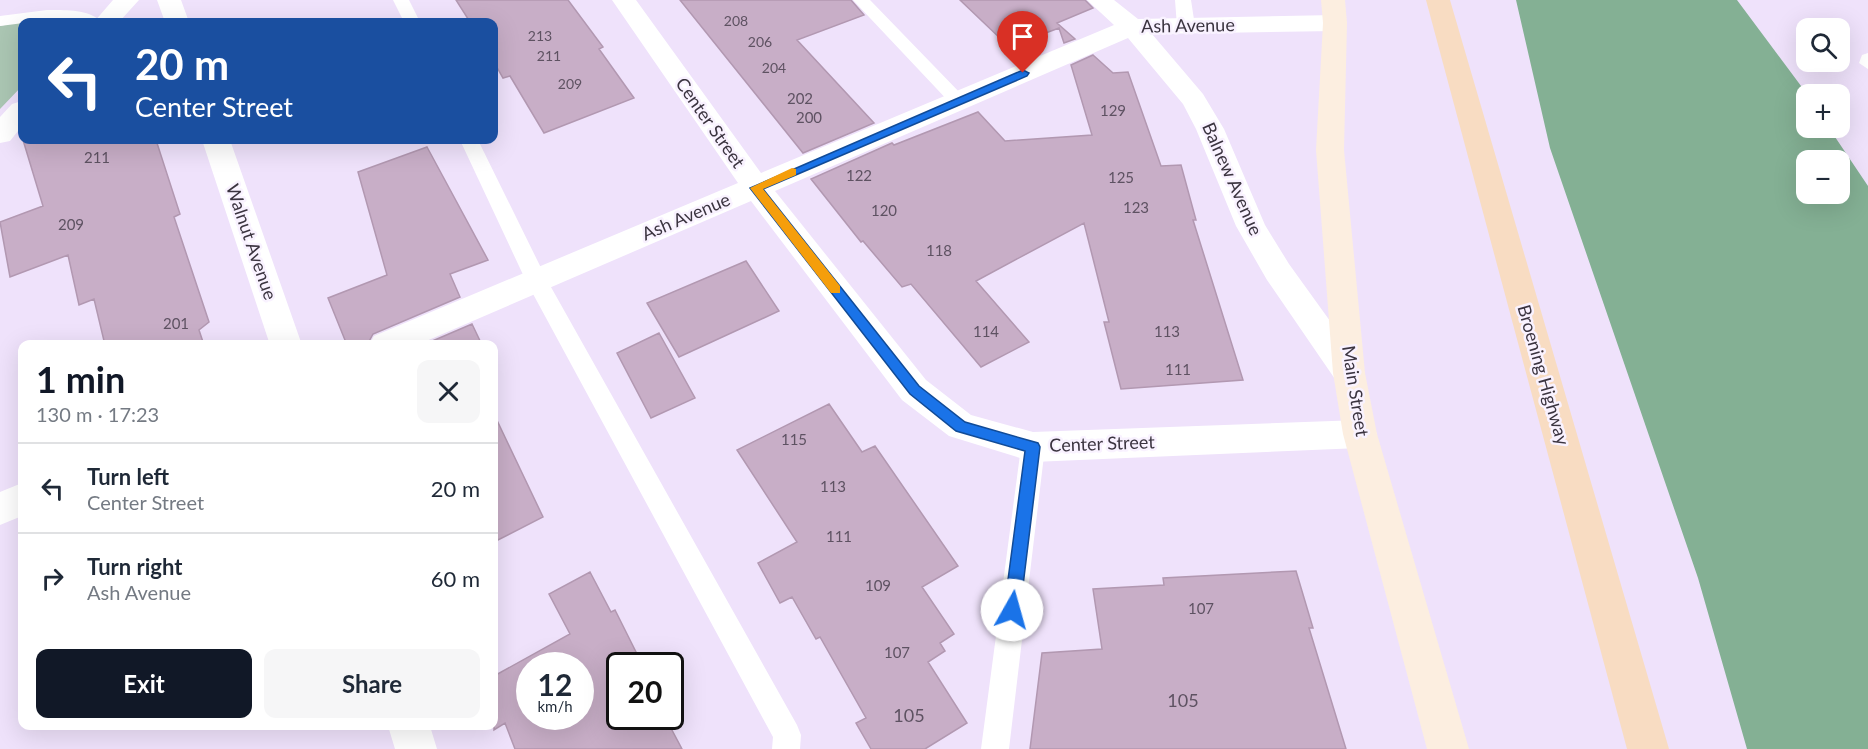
<!DOCTYPE html>
<meta charset="utf-8">
<style>
:root{--surface:#fff;--page:#f6f6f7;--text:#1f2937;--muted:#747a83;--line:#e0e1e3;--accent:#111827}
body{margin:0;font-family:Lato,sans-serif;background:var(--page);color:var(--text);height:100vh;display:flex;flex-direction:column;font-size:22px;white-space:nowrap}
*{box-sizing:border-box;margin:0}
p{font-size:20px;color:var(--muted)}
.icon{flex:none;width:33px;height:33px;fill:none;stroke:currentColor;stroke-width:2;stroke-linecap:round;stroke-linejoin:round}
.map{position:relative;flex:1;overflow:hidden}
.details{position:absolute;left:18px;top:340px;width:480px;height:390px;display:flex;flex-direction:column;background:var(--surface);border-radius:12px;box-shadow:0 6px 24px #0002}
.details>*{flex:none}
.guide{position:absolute;left:18px;top:18px;width:480px;height:126px;border-radius:12px;box-shadow:0 6px 24px #0002;background:#1a4fa0;color:#fff;overflow:hidden}
.tools{position:absolute;left:1796px;top:18px;display:grid;gap:12px}
.tools a{display:grid;place-items:center;width:54px;height:54px;border-radius:12px;background:var(--surface);box-shadow:0 6px 24px #0002;font-size:30px}
.speed{position:absolute;left:516px;top:652px;display:flex;gap:12px;font-size:30px;font-weight:700;text-align:center}
.speed>*{display:grid;place-content:center;width:78px;height:78px;border-radius:50%;background:var(--surface);box-shadow:0 6px 24px #0002;line-height:1}
.speed small{font-size:15px;font-weight:400}
.speed .limit{border:3px solid #111;border-radius:9px;background:#fff;color:#111}
.pin{position:absolute;display:grid;place-items:center;width:51px;height:51px;color:#fff;margin:-62px -26px;border-radius:50% 50% 50% 0;rotate:-45deg;box-shadow:0 0 6px #0007}
.pin .icon{rotate:45deg}
.me{position:absolute;width:66px;margin:-33px;rotate:7deg;stroke-linejoin:round;filter:drop-shadow(0 0 4px #0008)}
.turn{display:flex;align-items:center;gap:21px;height:126px;padding:0 18px;font-size:27px}
.turn .icon{width:78px;height:78px;stroke-width:2.5}
.turn b{display:block;font-size:42px;line-height:51px}
.round{display:grid;place-items:center;flex:none;width:63px;height:63px;border-radius:12px;background:var(--page)}
.overview{display:flex;align-items:center;justify-content:space-between;height:102px;padding:0 18px}
h1{font-size:36px;font-weight:700;line-height:45px;color:var(--accent)}
.button{display:flex;gap:12px;margin-top:auto;padding:12px 18px}
.button a{flex:1;height:69px;border-radius:12px;background:var(--accent);color:#fff;font-size:24px;font-weight:700;line-height:69px;text-align:center}
.button a+a{background:var(--page);color:var(--text)}
ul{padding:0;list-style:none}
li{display:flex;align-items:center;gap:18px;height:90px;padding:0 18px;border-top:2px solid var(--line)}
li div{flex:1}
li b{display:block;font-size:22px}
li em{font-style:normal}
.map>svg:first-child{display:block}
</style>
<div class="map">
<svg width="1868" height="749" viewBox="0 0 1868 749">
<rect width="100%" height="100%" fill="#efe2fb"/>
<!-- green -->
<path fill="#abc6b3" d="M 37,18 L 47,22 L 22,22 L 22,86 L 0,109 L 0,26 Z"/>
<!-- forest -->
<path fill="#84b094" fill-rule="evenodd" d="M 1516,0 L 1737,0 L 1807,94 L 1806,128 L 1829,128 L 1868,186 L 1868,749 L 1747,749 L 1698,578 L 1550,148 ZM 1806,160 L 1839,160 L 1839,194 L 1806,194 Z"/>
<!-- building -->
<path fill="#c8aec7" stroke="#b298b1" stroke-width="1.5" fill-rule="evenodd" d="M 456,0 L 568,0 L 603,47 L 599,49 L 634,98 L 544,133 L 510,76 L 503,78 L 494,62 L 494,22 L 470,22 Z
M 680,0 L 851,0 L 864,15 L 797,40 L 874,123 L 803,153 Z
M 960,0 L 1085,0 L 1093,8 L 1057,23 L 1075,39 L 1064,43 L 1059,28 L 1022,42 L 1018,38 L 1005,43 Z
M 1093,55 L 1113,73 L 1128,72 L 1161,166 L 1181,165 L 1196,220 L 1193,220 L 1243,380 L 1121,389 L 1104,322 L 1109,322 L 1084,223 L 976,281 L 1029,342 L 981,367 L 911,284 L 902,287 L 863,241 L 861,242 L 811,179 L 892,143 L 894,145 L 978,112 L 1005,141 L 1092,135 L 1071,65 Z
M 23,140 L 156,140 L 180,214 L 174,217 L 209,322 L 199,330 L 204,345 L 105,345 L 94,299 L 79,305 L 68,255 L 10,277 L 0,222 L 43,206 Z
M 427,147 L 488,260 L 450,274 L 460,297 L 373,334 L 367,345 L 347,345 L 328,298 L 387,275 L 358,172 Z
M 746,261 L 779,311 L 679,357 L 647,303 Z
M 472,324 L 482,345 L 423,345 Z
M 659,333 L 695,398 L 651,418 L 617,353 Z
M 829,404 L 862,452 L 875,446 L 958,566 L 922,587 L 954,634 L 940,643 L 945,651 L 928,662 L 967,723 L 925,749 L 871,749 L 856,723 L 866,718 L 820,637 L 816,639 L 792,597 L 780,603 L 758,563 L 797,542 L 737,450 Z
M 494,414 L 543,517 L 494,542 Z
M 1296,571 L 1313,628 L 1309,628 L 1346,749 L 1030,749 L 1042,653 L 1102,649 L 1093,589 L 1164,585 L 1163,578 Z
M 590,572 L 611,612 L 615,610 L 643,666 L 620,666 L 620,717 L 665,717 L 682,749 L 515,749 L 505,723 L 494,730 L 494,676 L 570,634 L 549,594 ZM 530,666 L 580,666 L 580,717 L 530,717 Z"/>
<g fill="none" stroke-linecap="round" stroke-linejoin="round">
<!-- lane -->
<path fill="#fff" fill-rule="evenodd" d="M 393,0 L 409,0 L 420,22 L 404,22 Z
M 853,0 L 870,0 L 964,97 L 967,101 L 964,105 L 952,105 Z
M 1175,0 L 1191,0 L 1195,26 L 1192,30 L 1186,31 L 1177,26 Z
M 47,10 C 63,10 91,9 101,22 L 47,20 L 0,26 L 0,16 Z
M 1868,53 L 1868,69 L 1859,63 L 1862,55 Z
M 460,140 L 478,140 L 547,280 L 797,725 L 801,735 L 800,749 L 772,749 L 773,737 L 526,281 Z
M 1033,437 L 1041,440 L 1045,447 L 1009,749 L 981,749 L 1021,447 L 1025,440 Z"/>
<!-- street -->
<path fill="#fff" fill-rule="evenodd" d="M 113,0 L 139,0 L 119,22 L 94,22 Z
M 157,0 L 181,0 L 189,22 L 165,22 Z
M 612,0 L 636,0 L 761,173 L 1114,25 L 1087,0 L 1114,0 L 1138,19 L 1335,15 L 1344,18 L 1347,23 L 1344,28 L 1335,31 L 1152,34 L 1203,94 L 1224,129 L 1265,225 L 1289,264 L 1361,364 L 1365,373 L 1361,382 L 1349,386 L 1337,382 L 1267,280 L 1236,226 L 1196,129 L 1183,104 L 1128,38 L 775,191 L 926,380 L 971,415 L 1033,432 L 1360,420 L 1372,424 L 1377,434 L 1372,444 L 1360,448 L 1033,462 L 949,436 L 902,400 L 751,201 L 417,345 L 369,345 L 374,336 L 738,183 Z
M 22,101 L 22,126 L 10,141 L 0,143 L 0,117 L 12,104 Z
M 202,140 L 230,140 L 302,345 L 270,345 Z
M 22,483 L 22,516 L 0,525 L 0,492 Z
M 388,726 L 430,726 L 437,749 L 395,749 Z"/>
<!-- secondary -->
<path fill="#fceee0" fill-rule="evenodd" d="M 1321,0 L 1345,0 L 1347,23 L 1344,150 L 1365,373 L 1377,434 L 1469,749 L 1427,749 L 1343,434 L 1333,373 L 1316,150 L 1323,23 Z"/>
<!-- primary -->
<path fill="#f8dcc2" fill-rule="evenodd" d="M 1426,0 L 1450,0 L 1669,749 L 1627,749 Z"/>
</g>
<!-- route -->
<path fill="#1a73e8" stroke="#114b97" stroke-width="1.5" d="M 1023,70 L 1029,73 L 1027,76 L 763,189 L 919,386 L 965,422 L 1038,443 L 1040,447 L 1020,610 L 1018,615 L 1012,617 L 1007,615 L 1004,610 L 1025,451 L 956,431 L 910,394 L 750,188 Z"/>
<!-- slow -->
<path fill="#f59e0b" d="M 792,168 L 796,169 L 796,175 L 763,189 L 840,286 L 840,293 L 831,293 L 750,188 Z"/>
<g text-anchor="middle" stroke-width="5" stroke-linejoin="round" paint-order="stroke">
<!-- far-number labels -->
<g font-size="14" fill="#5e5262">
<text x="736" y="26">208</text>
<text x="540" y="41">213</text>
<text x="760" y="47">206</text>
<text x="549" y="61">211</text>
<text x="774" y="73">204</text>
<text x="570" y="89">209</text>
</g>
<!-- number labels -->
<g font-size="15" fill="#5e5262">
<text x="800" y="104">202</text>
<text x="1113" y="116">129</text>
<text x="809" y="123">200</text>
<text x="97" y="163">211</text>
<text x="859" y="181">122</text>
<text x="1121" y="183">125</text>
<text x="1136" y="213">123</text>
<text x="884" y="216">120</text>
<text x="71" y="230">209</text>
<text x="939" y="256">118</text>
<text x="176" y="329">201</text>
<text x="986" y="337">114</text>
<text x="1167" y="337">113</text>
<text x="1178" y="375">111</text>
<text x="794" y="445">115</text>
<text x="833" y="492">113</text>
<text x="839" y="542">111</text>
<text x="878" y="591">109</text>
<text x="1201" y="614">107</text>
<text x="897" y="658">107</text>
</g>
<!-- street labels -->
<g font-size="18" fill="#3b3440" stroke="#f9f2ff">
<text transform="translate(1188 26) rotate(-1)" y="6">Ash Avenue</text>
<text transform="translate(710 123) rotate(55)" y="6">Center Street</text>
<text transform="translate(1232 179) rotate(66)" y="6">Balnew Avenue</text>
<text transform="translate(686 217) rotate(-23)" y="6">Ash Avenue</text>
<text transform="translate(251 242) rotate(71)" y="6">Walnut Avenue</text>
<text transform="translate(1543 375) rotate(74)" y="6">Broening Highway</text>
<text transform="translate(1355 391) rotate(81)" y="6">Main Street</text>
<text transform="translate(1102 444) rotate(-2)" y="6">Center Street</text>
</g>
<!-- near-number labels -->
<g font-size="18" fill="#5e5262">
<text x="1183" y="707">105</text>
<text x="909" y="722">105</text>
</g>
</g>
</svg>
<div class="tools">
<a><svg class="icon" aria-label="search" viewBox="0 0 24 24"><circle cx="10" cy="10" r="6"/><path d="M15 15l6 6"/></svg></a>
<a>+</a>
<a>−</a>
</div>
<div class="speed"><div>12<small>km/h</small></div><div class="limit">20</div></div>
<div class="pin" style="left:1023px;top:73px;background:#d93025"><svg class="icon" aria-label="arrive" viewBox="0 0 24 24"><path d="M6 21V4h12l-3 4 3 4H6"/></svg></div>
<svg class="me" style="left:1012px;top:610px" viewBox="-20 -20 40 40"><circle r="19" fill="#fff"/><path d="M0-13L10 11 0 6-10 11z" fill="#1a73e8"/></svg>
<div class="guide">
<div class="turn"><svg class="icon" aria-label="left" viewBox="0 0 24 24"><path d="M17 20v-9H6M10 6l-5 5 5 5"/></svg><div><b>20 m</b>Center Street</div></div>
</div>
<section class="details">
<div class="overview"><div><h1>1 min</h1><p>130 m · 17:23</p></div><a class="round"><svg class="icon" aria-label="close" viewBox="0 0 24 24"><path d="M6 6l12 12M18 6L6 18"/></svg></a></div>
<ul>
<li><svg class="icon" aria-label="left" viewBox="0 0 24 24"><path d="M17 20v-9H6M10 6l-5 5 5 5"/></svg><div><b>Turn left</b><p>Center Street</p></div><em>20 m</em></li>
<li><svg class="icon" aria-label="right" viewBox="0 0 24 24"><path d="M7 20v-9h11M14 6l5 5-5 5"/></svg><div><b>Turn right</b><p>Ash Avenue</p></div><em>60 m</em></li>
</ul>
<div class="button"><a>Exit</a><a>Share</a></div>
</section>
</div>
